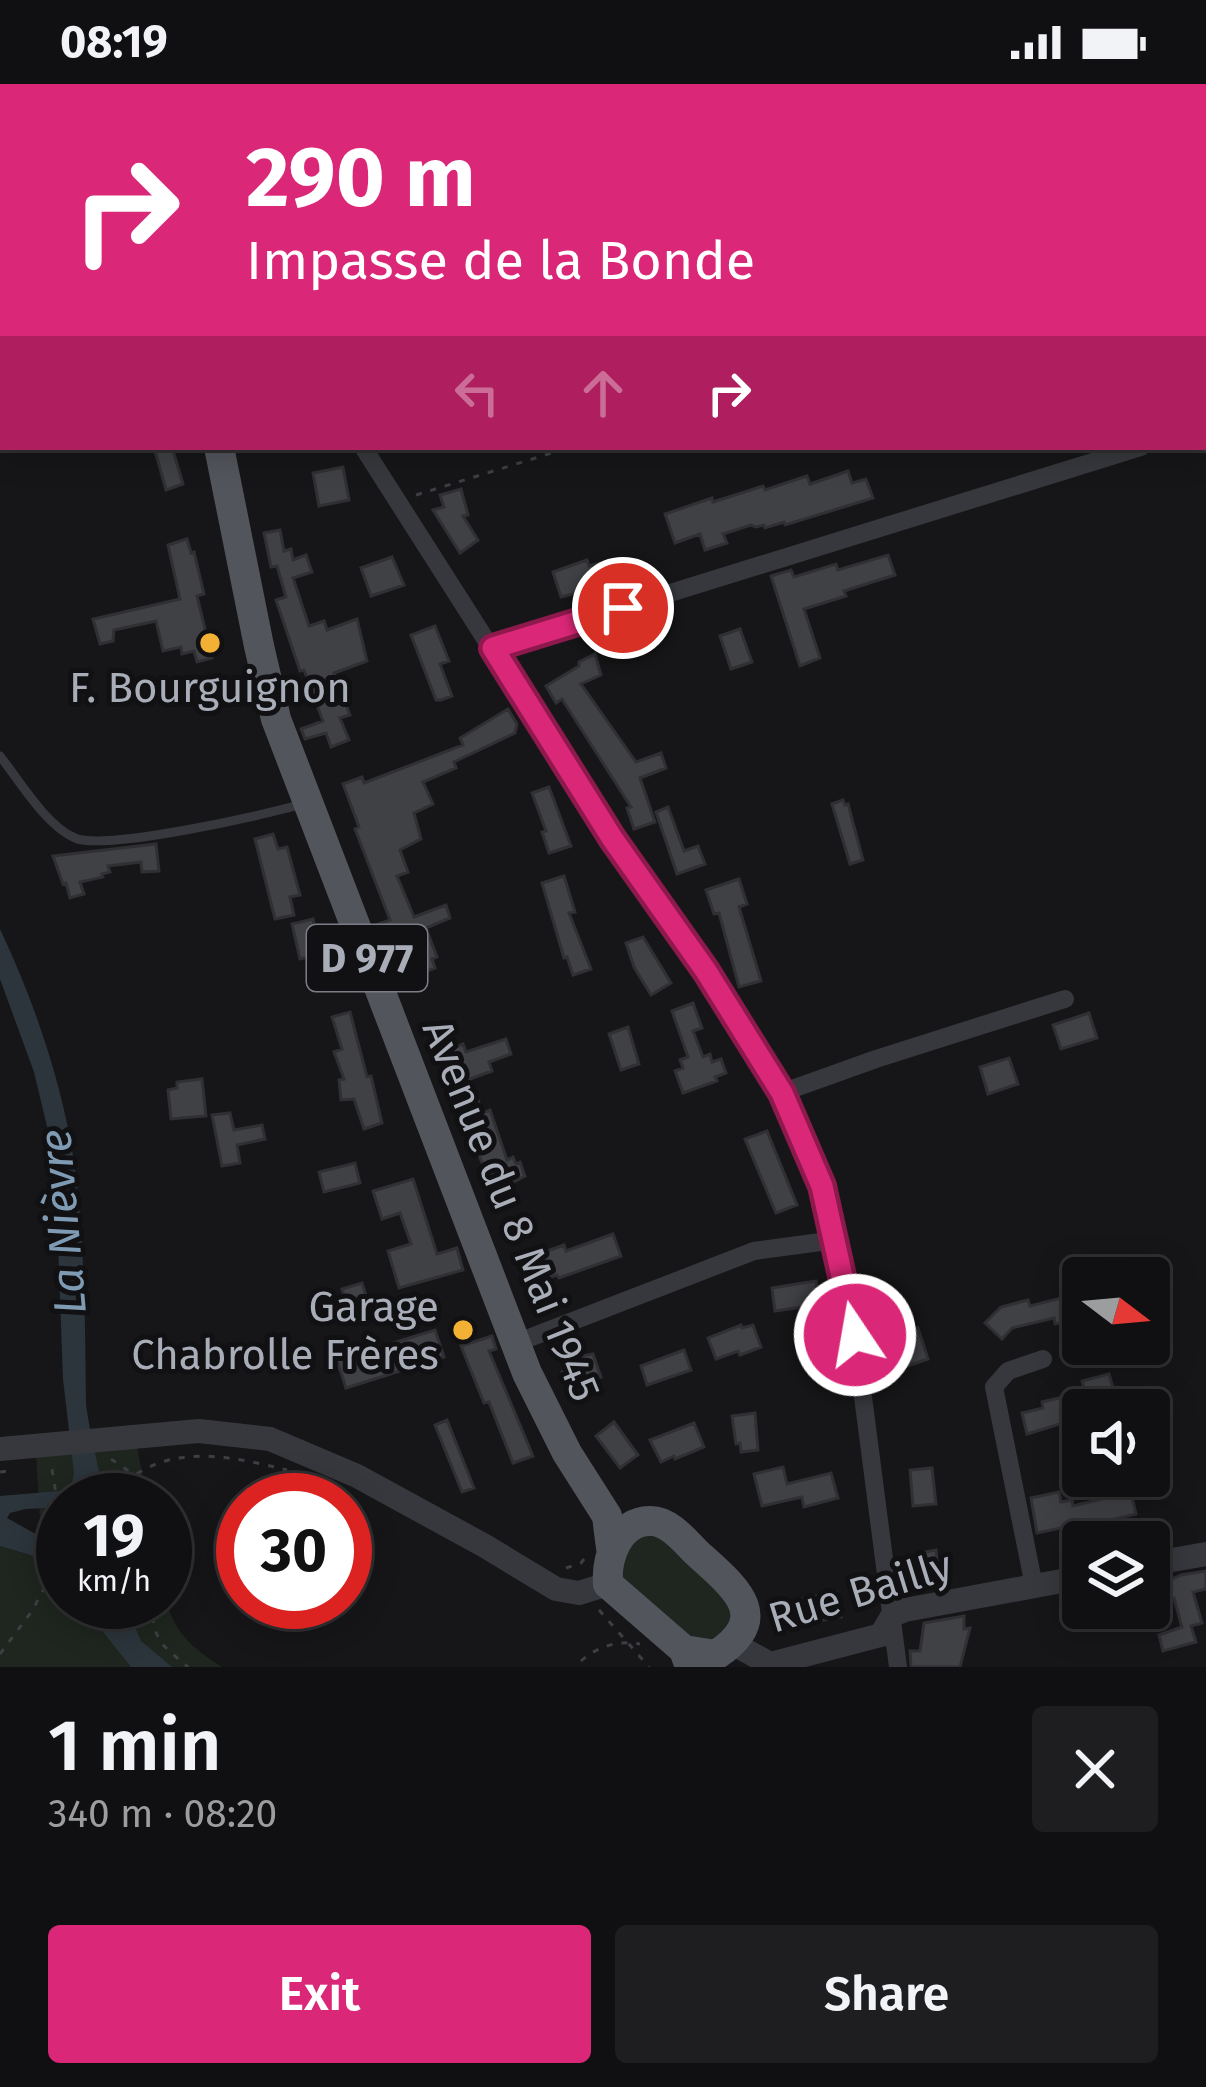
<!DOCTYPE html>
<meta charset="utf-8">
<style>
:root{--surface:#101012;--page:#1e1e20;--text:#f1f3f6;--muted:#9c9d9f;--line:#303032;--accent:#db2777}
body{margin:0;font-family:"Fira Sans",sans-serif;background:var(--page);color:var(--text);height:100vh;display:flex;flex-direction:column;font-size:45px;white-space:nowrap}
*{box-sizing:border-box;margin:0}
p{font-size:39px;color:var(--muted)}
.icon{flex:none;width:66px;height:66px;fill:none;stroke:currentColor;stroke-width:2;stroke-linecap:round;stroke-linejoin:round}
.map{position:relative;height:1583px;overflow:hidden}
.details{display:flex;flex-direction:column;background:var(--surface);flex:1}
.details>*{flex:none}
.banner{position:absolute;left:0px;top:0px;width:1206px;height:366px;box-shadow:0 6px 30px #0003,0 0 0 3px var(--line);background:#db2777;color:#fff;overflow:hidden}
.needle{width:78px;rotate:106deg}
.fabs{position:absolute;left:1062px;top:1173px;display:grid;gap:24px}
.fabs a{display:grid;place-items:center;width:108px;height:108px;border-radius:12px;background:var(--surface);box-shadow:0 6px 30px #0003,0 0 0 3px var(--line);font-size:60px}
.speed{position:absolute;left:36px;top:1389px;display:flex;gap:24px;font-size:60px;font-weight:700;text-align:center}
.speed>*{display:grid;place-content:center;width:156px;height:156px;border-radius:50%;background:var(--surface);box-shadow:0 6px 30px #0003,0 0 0 3px var(--line);line-height:1}
.speed small{font-size:30px;font-weight:400}
.speed .limit{border:18px solid #d22;background:#fff;color:#111}
.pin{position:absolute;display:grid;place-items:center;width:102px;height:102px;color:#fff;margin:-51px;border:6px solid #fff;border-radius:50%;box-shadow:0 3px 12px #0007}
.me{position:absolute;width:132px;margin:-66px;rotate:348deg;stroke-linejoin:round;filter:drop-shadow(0 0 9px #0008)}
.turn{display:flex;align-items:center;gap:42px;height:252px;padding:0 48px;font-size:54px}
.turn .icon{width:156px;height:156px;stroke-width:2.5}
.turn b{display:block;font-size:84px;line-height:102px}
.lanes{display:flex;align-items:center;height:114px;padding:0 48px;background:#0003;justify-content:center;gap:60px;direction:ltr}
.lanes .off{opacity:.35}
.round{display:grid;place-items:center;flex:none;width:126px;height:126px;border-radius:12px;background:var(--page)}
.head{display:flex;align-items:center;justify-content:space-between;height:204px;padding:0 48px}
h1{font-size:72px;font-weight:600;line-height:90px}
.cta{display:flex;gap:24px;margin-top:auto;padding:24px 48px}
.cta a{flex:1;height:138px;border-radius:12px;background:var(--accent);color:#fff;font-size:48px;font-weight:600;line-height:138px;text-align:center}
.cta a+a{background:var(--page);color:var(--text)}
.status{display:flex;justify-content:space-between;align-items:center;height:84px;padding:0 60px;background:var(--surface);direction:ltr}
.status svg{height:33px;fill:currentColor}
.map>svg:first-child{display:block}
</style>
<div class="status"><b>08:19</b><svg viewBox="0 0 49 12"><path d="M0 12V9h3v3zM5 12V6h3v6zM10 12V3h3v9zM15 12V0h3v12zM26 1h20v11H26zM47 4h2v5h-2z"/></svg></div>
<div class="map">
<svg width="1206" height="1583" viewBox="0 0 1206 1583">
<rect width="100%" height="100%" fill="#161618"/>
<!-- green -->
<path fill="#1e261f" d="M 136,1357 L 147,1416 L 63,1416 L 63,1518 L 165,1518 L 165,1512 C 174,1549 191,1563 222,1583 L 0,1583 L 0,1462 L 29,1471 L 41,1453 L 36,1369 Z
M 643,1450 L 662,1452 L 730,1512 L 732,1541 L 716,1558 L 696,1558 L 624,1496 L 620,1488 L 623,1466 Z"/>
<!-- water -->
<path fill="#2c353c" d="M 0,845 C 31,911 56,981 70,1054 C 85,1136 85,1236 86,1320 C 90,1352 99,1384 105,1416 L 63,1416 L 63,1423 L 26,1425 L 10,1429 L 7,1434 L 41,1453 L 63,1458 L 63,1476 L 30,1471 L 0,1462 L 0,1412 L 71,1406 L 74,1389 L 63,1295 L 55,1076 L 34,988 L 0,895 Z
M 93,1518 L 124,1518 L 141,1557 L 172,1583 L 131,1583 L 100,1544 Z"/>
<!-- building -->
<path fill="#404145" stroke="#303034" stroke-width="3" d="M 154,363 L 172,363 L 183,400 L 166,406 Z
M 343,383 L 349,416 L 319,422 L 313,389 Z
M 848,387 L 852,399 L 866,395 L 873,414 L 785,441 L 784,438 L 765,444 L 764,441 L 756,443 L 751,441 L 723,450 L 727,459 L 705,466 L 700,450 L 675,459 L 665,430 L 712,414 L 713,418 L 763,402 L 765,406 L 807,392 L 810,400 Z
M 461,405 L 468,431 L 463,432 L 478,456 L 460,469 L 433,426 L 444,423 L 440,411 Z
M 280,446 L 284,467 L 291,465 L 293,476 L 306,471 L 312,488 L 293,494 L 309,542 L 324,537 L 327,546 L 357,535 L 367,577 L 334,589 L 350,631 L 340,634 L 349,656 L 331,663 L 326,649 L 305,655 L 301,645 L 323,637 L 304,586 L 300,587 L 276,516 L 286,513 L 277,482 L 271,483 L 264,449 Z
M 187,455 L 191,469 L 194,468 L 204,510 L 197,512 L 212,574 L 197,578 L 194,567 L 182,570 L 181,563 L 163,567 L 156,537 L 114,546 L 113,557 L 100,560 L 93,535 L 180,515 L 168,461 Z
M 888,471 L 895,491 L 844,507 L 846,512 L 804,525 L 820,574 L 800,582 L 771,492 L 791,486 L 794,493 L 836,480 L 838,486 Z
M 392,473 L 404,501 L 371,512 L 361,484 Z
M 587,476 L 589,482 L 612,476 L 619,499 L 561,513 L 553,488 Z
M 435,542 L 449,577 L 440,580 L 452,612 L 441,616 L 436,616 L 411,551 Z
M 740,545 L 752,578 L 731,585 L 720,552 Z
M 595,570 L 601,591 L 581,600 L 636,678 L 661,669 L 666,684 L 640,694 L 655,738 L 634,745 L 627,724 L 631,723 L 562,615 L 556,619 L 546,602 L 579,582 L 579,578 Z
M 508,625 L 517,640 L 515,649 L 454,678 L 456,684 L 423,698 L 433,720 L 414,729 L 421,755 L 400,766 L 408,788 L 397,792 L 414,833 L 446,821 L 450,834 L 426,844 L 437,873 L 432,875 L 435,884 L 417,891 L 404,851 L 383,858 L 376,841 L 390,836 L 355,745 L 359,743 L 343,700 L 362,693 L 364,699 L 463,661 L 460,654 Z
M 549,703 L 571,762 L 549,769 L 542,748 L 546,747 L 532,709 Z
M 843,716 L 845,721 L 848,720 L 863,776 L 850,780 L 832,720 Z
M 668,723 L 684,767 L 698,762 L 705,780 L 677,790 L 656,728 Z
M 273,750 L 278,765 L 287,763 L 300,811 L 290,813 L 294,831 L 275,835 L 255,755 Z
M 156,760 L 159,787 L 142,788 L 141,778 L 108,782 L 110,788 L 102,790 L 103,793 L 80,798 L 84,810 L 70,814 L 66,799 L 63,800 L 53,772 Z
M 564,792 L 575,828 L 569,829 L 591,885 L 573,891 L 567,873 L 564,874 L 542,799 Z
M 739,795 L 747,820 L 739,823 L 761,897 L 739,903 L 719,829 L 714,830 L 706,806 Z
M 313,835 L 320,870 L 300,875 L 292,840 Z
M 643,853 L 671,899 L 651,911 L 634,883 L 626,859 Z
M 693,919 L 702,944 L 693,947 L 703,973 L 710,970 L 712,978 L 721,975 L 726,989 L 715,993 L 717,997 L 683,1009 L 675,987 L 683,984 L 680,976 L 688,973 L 672,927 Z
M 350,928 L 367,993 L 371,992 L 382,1039 L 364,1045 L 354,1015 L 341,1016 L 339,996 L 344,995 L 334,968 L 342,965 L 332,933 Z
M 1089,929 L 1097,954 L 1061,965 L 1053,941 Z
M 628,943 L 639,980 L 621,986 L 609,950 Z
M 506,955 L 511,970 L 489,978 L 492,987 L 470,995 L 483,1029 L 490,1026 L 507,1076 L 513,1073 L 516,1080 L 520,1078 L 525,1092 L 510,1100 L 515,1114 L 499,1121 L 438,970 L 463,960 L 466,968 Z
M 1009,974 L 1018,1000 L 988,1010 L 980,983 Z
M 202,995 L 206,1032 L 171,1035 L 168,1006 L 177,1004 L 177,998 Z
M 230,1029 L 234,1046 L 262,1041 L 265,1055 L 237,1061 L 240,1079 L 222,1082 L 212,1031 Z
M 767,1047 L 797,1121 L 776,1129 L 745,1055 Z
M 355,1079 L 360,1099 L 324,1108 L 319,1088 Z
M 413,1095 L 437,1170 L 457,1164 L 463,1186 L 399,1204 L 388,1167 L 411,1160 L 400,1129 L 382,1135 L 373,1107 Z
M 613,1150 L 621,1172 L 559,1194 L 557,1191 L 548,1194 L 539,1170 L 564,1161 L 566,1167 Z
M 816,1197 L 817,1205 L 824,1205 L 834,1279 L 810,1282 L 803,1223 L 775,1227 L 772,1204 Z
M 362,1199 L 372,1231 L 346,1238 L 339,1215 L 345,1215 L 342,1205 Z
M 1073,1211 L 1075,1221 L 1083,1219 L 1083,1255 L 1069,1259 L 1063,1238 L 1055,1240 L 1054,1234 L 1012,1244 L 1002,1255 L 985,1239 L 1001,1223 L 1028,1216 L 1030,1222 Z
M 741,1241 L 742,1244 L 753,1241 L 761,1263 L 740,1271 L 738,1267 L 716,1275 L 708,1254 Z
M 918,1244 L 928,1275 L 904,1283 L 893,1252 Z
M 435,1246 L 444,1273 L 346,1304 L 337,1276 Z
M 492,1252 L 496,1265 L 489,1267 L 533,1372 L 513,1379 L 489,1318 L 484,1319 L 461,1262 Z
M 684,1266 L 691,1286 L 647,1301 L 641,1282 Z
M 582,1270 L 583,1272 L 593,1270 L 601,1293 L 568,1304 L 562,1288 L 569,1285 L 566,1276 Z
M 1109,1290 L 1115,1311 L 1097,1316 L 1100,1326 L 1083,1326 L 1083,1333 L 1027,1350 L 1022,1329 L 1043,1324 L 1042,1318 L 1085,1308 L 1082,1297 Z
M 755,1329 L 758,1366 L 741,1368 L 740,1359 L 736,1360 L 732,1332 Z
M 447,1336 L 474,1404 L 462,1408 L 435,1341 Z
M 614,1338 L 638,1371 L 620,1384 L 596,1352 Z
M 694,1339 L 704,1363 L 675,1375 L 674,1372 L 661,1378 L 650,1356 Z
M 783,1383 L 787,1400 L 831,1389 L 838,1414 L 804,1423 L 802,1413 L 762,1422 L 754,1390 Z
M 932,1384 L 936,1420 L 913,1422 L 910,1386 Z
M 1059,1408 L 1061,1418 L 1072,1416 L 1073,1422 L 1131,1408 L 1136,1430 L 1102,1438 L 1107,1458 L 1074,1458 L 1070,1442 L 1037,1449 L 1031,1414 Z
M 936,1466 L 937,1478 L 949,1476 L 950,1501 L 925,1505 L 920,1469 Z
M 1206,1487 L 1206,1505 L 1193,1508 L 1202,1539 L 1191,1542 L 1196,1558 L 1163,1567 L 1159,1551 L 1182,1543 L 1174,1514 L 1166,1516 L 1162,1500 L 1181,1491 Z
M 837,1508 L 841,1533 L 812,1538 L 811,1530 L 805,1531 L 802,1515 Z
M 964,1532 L 964,1545 L 970,1544 L 960,1583 L 911,1583 L 910,1567 L 920,1567 L 924,1539 Z"/>
<g fill="none" stroke-linecap="round" stroke-linejoin="round">
<!-- path -->
<path stroke="#3d3f44" stroke-width="3" stroke-dasharray="6 9" stroke-linecap="butt" d="M 1203,175 L 1206,174
M 416,411 L 571,363
M 111,1375 L 133,1390
M 0,1388 L 14,1386
M 123,1416 L 135,1391 C 181,1360 238,1374 287,1386
M 566,1484 L 581,1479 L 584,1475
M 150,1518 C 156,1558 157,1557 188,1583
M 599,1526 L 649,1583
M 0,1570 L 32,1527 L 47,1499 L 60,1435 L 51,1379
M 581,1577 C 598,1562 618,1556 640,1560"/>
<!-- service -->
<path stroke="#37383d" stroke-width="9" d="M 0,672 C 19,696 46,742 75,754 C 105,767 265,731 302,720"/>
<!-- minor -->
<path stroke="#37383d" stroke-width="18" d="M 165,3 L 176,0
M 848,3 L 861,0
M 1203,344 L 1206,343
M 363,363 L 612,754 L 706,887 L 781,1009 L 822,1103 L 855,1251 L 898,1583
M 493,564 L 1141,363
M 781,1009 L 876,975 L 1065,915
M 518,1261 L 529,1254 L 754,1167 L 835,1156
M 1034,1502 L 994,1303 L 1008,1287 L 1043,1275"/>
<!-- tertiary -->
<path stroke="#37383d" stroke-width="24" d="M 0,1365 L 199,1347 L 270,1355 L 357,1392 L 485,1462 L 556,1505 L 579,1509 L 608,1500
M 1149,1480 L 1206,1470
M 736,1557 L 743,1565 L 770,1580 L 881,1551 L 893,1531 L 905,1526 L 1083,1493"/>
<!-- primary -->
<path stroke="#53555c" stroke-width="30" d="M 134,0 L 135,3
M 219,363 L 259,562 L 276,635 L 527,1289 L 567,1369 L 607,1432 L 611,1464
M 684,1566 L 716,1571 C 775,1532 733,1502 697,1469 C 685,1457 669,1437 651,1437 C 618,1436 606,1475 608,1500 L 684,1566 L 690,1583"/>
</g>
<g fill="none" stroke-linecap="round" stroke-linejoin="round">
<defs>
<path id="route" d="M 623,524 L 493,564 L 612,754 L 706,887 L 782,1009 L 822,1102 L 855,1251"/>
</defs>
<!-- route casing -->
<use href="#route" stroke="#8e194d" stroke-width="30"/>
<!-- route -->
<use href="#route" stroke="#db2777" stroke-width="21"/>
</g>
<!-- markers -->
<g fill="#f2b134" stroke="#111113" stroke-width="4.5">
<circle cx="210" cy="559" r="12"/>
<circle cx="463" cy="1246" r="12"/>
</g>
<g text-anchor="middle" stroke-width="10" stroke-linejoin="round" paint-order="stroke">
<!-- shield labels -->
<rect fill="#111113" stroke="#7b7e86" stroke-width="3" x="307" y="841" width="120" height="66" rx="9"/>
<g font-size="39" font-weight="bold" fill="#a8adb8">
<text x="367" y="888">D 977</text>
</g>
<!-- poi labels -->
<g font-size="42" fill="#a8adb8" stroke="#111113">
<text x="210" y="618">F. Bourguignon</text>
<text x="439" y="1237" text-anchor="end">Garage<tspan x="439" dy="48">Chabrolle Frères</tspan></text>
</g>
<!-- street labels -->
<g font-size="42" fill="#a8adb8" stroke="#111113">
<text transform="translate(512 1126) rotate(68)" y="15">Avenue du 8 Mai 1945</text>
<text transform="translate(860 1507) rotate(-17)" y="15">Rue Bailly</text>
</g>
<!-- water labels -->
<g font-size="45" font-style="italic" fill="#7f9bb3" stroke="#111113">
<text transform="translate(62 1138) rotate(-95)" y="16">La Nièvre</text>
</g>
</g>
</svg>
<div class="fabs">
<a><svg class="needle" viewBox="-14 -14 28 28"><path d="M0-13l5 13h-10z" fill="#e53935"/><path d="M0 13l5-13h-10z" fill="#9c9d9f"/></svg></a>
<a><svg class="icon" aria-label="sound" viewBox="0 0 24 24"><path d="M4 9h4l5-4v14l-5-4H4zM17 9q2 3 0 6"/></svg></a>
<a><svg class="icon" aria-label="layers" viewBox="0 0 24 24"><path d="M12 4l9 5-9 5-9-5zM3 14l9 5 9-5"/></svg></a>
</div>
<div class="speed"><div>19<small>km/h</small></div><div class="limit">30</div></div>
<div class="pin" style="left:623px;top:524px;background:#d93025"><svg class="icon" aria-label="arrive" viewBox="0 0 24 24"><path d="M6 21V4h12l-3 4 3 4H6"/></svg></div>
<svg class="me" style="left:855px;top:1251px" viewBox="-20 -20 40 40"><circle r="17" fill="#db2777" stroke="#fff" stroke-width="3"/><path d="M0-11L8 9 0 5-8 9z" fill="#fff"/></svg>
<div class="banner">
<div class="turn"><svg class="icon" aria-label="right" viewBox="0 0 24 24"><path d="M7 20v-9h11M14 6l5 5-5 5"/></svg><div><b>290 m</b>Impasse de la Bonde</div></div>
<div class="lanes"><svg class="icon off" aria-label="left" viewBox="0 0 24 24"><path d="M17 20v-9H6M10 6l-5 5 5 5"/></svg><svg class="icon off" aria-label="ahead" viewBox="0 0 24 24"><path d="M12 20V5M6 11l6-6 6 6"/></svg><svg class="icon" aria-label="right" viewBox="0 0 24 24"><path d="M7 20v-9h11M14 6l5 5-5 5"/></svg></div>
</div>
</div>
<section class="details">
<div class="head"><div><h1>1 min</h1><p>340 m · 08:20</p></div><a class="round"><svg class="icon" aria-label="close" viewBox="0 0 24 24"><path d="M6 6l12 12M18 6L6 18"/></svg></a></div>
<div class="cta"><a>Exit</a><a>Share</a></div>
</section>
